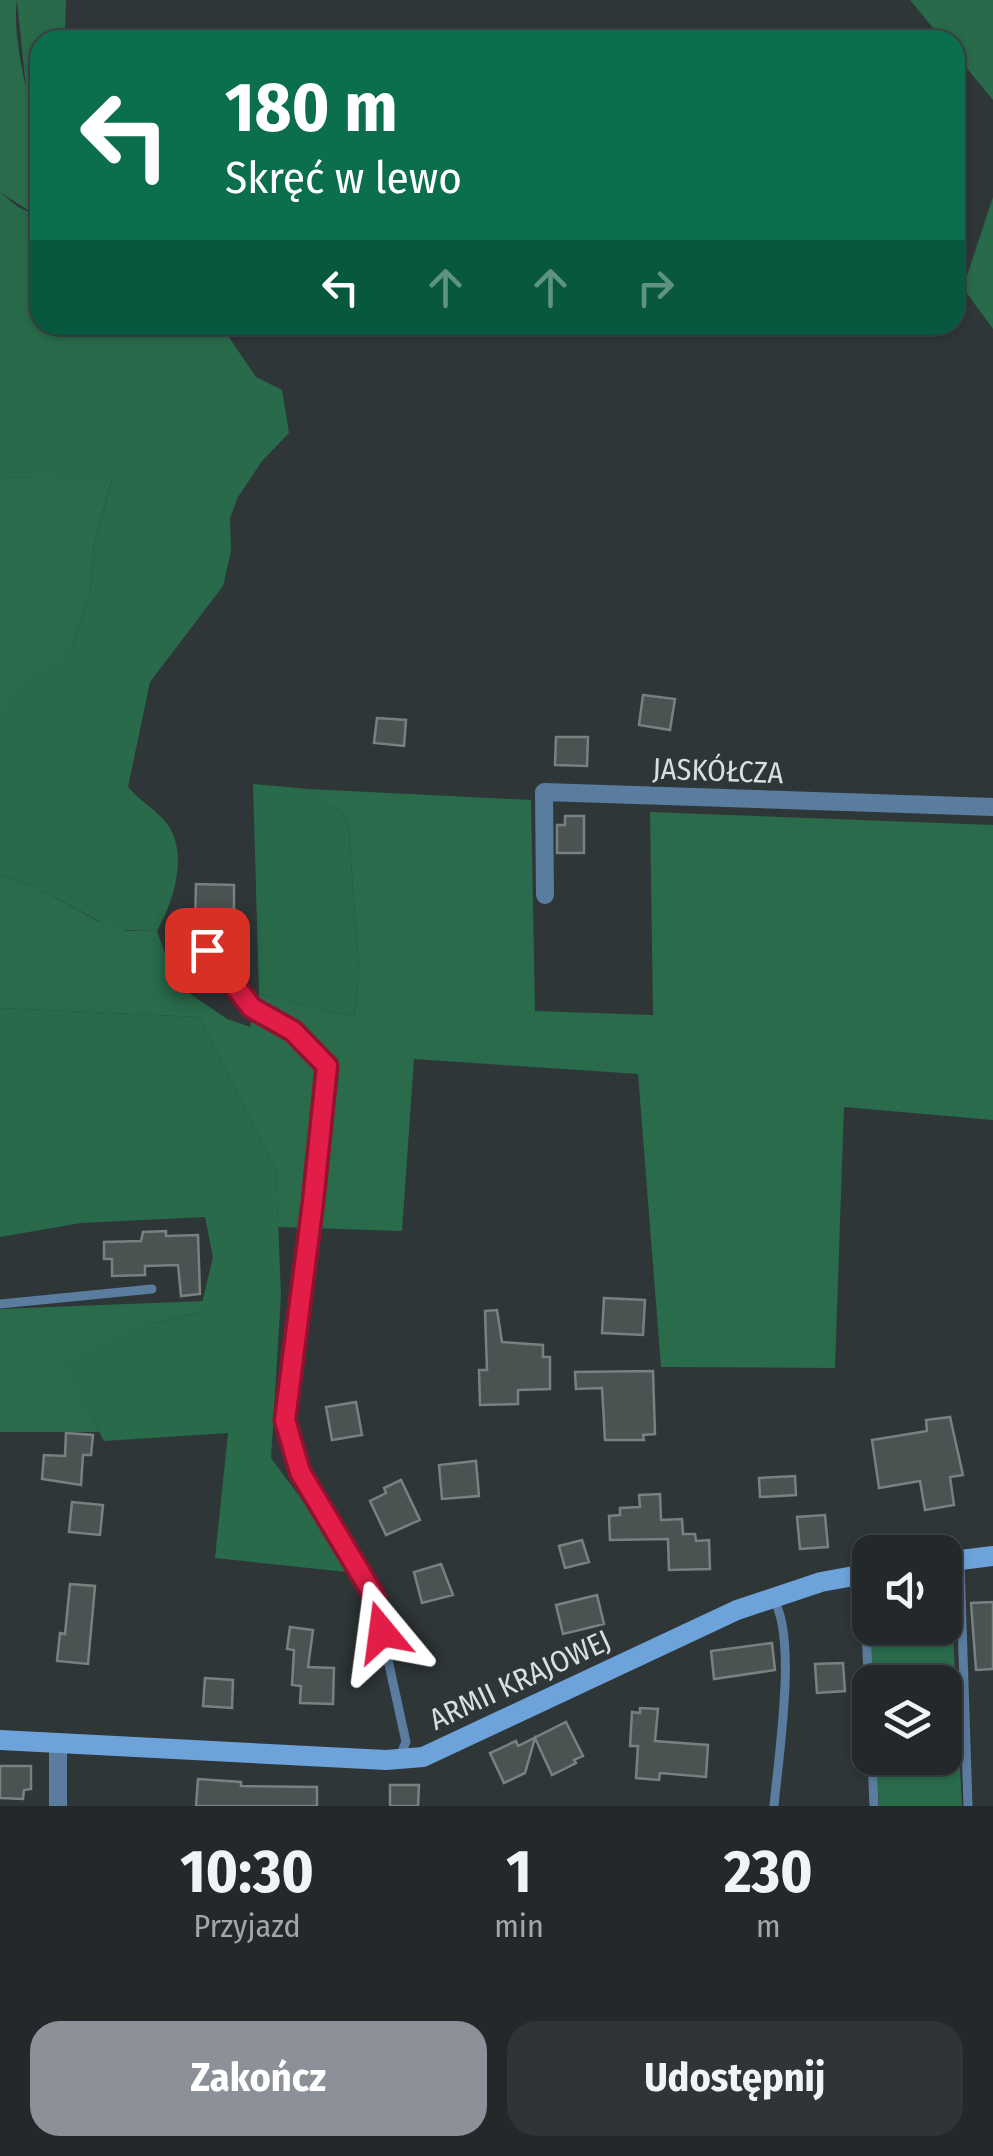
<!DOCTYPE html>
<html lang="pl">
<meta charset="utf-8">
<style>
:root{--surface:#23282a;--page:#2f3436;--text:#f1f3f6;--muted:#a3a6a8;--line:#404447;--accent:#8c9099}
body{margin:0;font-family:"Fira Sans Condensed",sans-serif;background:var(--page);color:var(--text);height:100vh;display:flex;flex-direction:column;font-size:38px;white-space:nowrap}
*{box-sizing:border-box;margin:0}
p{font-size:32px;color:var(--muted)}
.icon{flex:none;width:55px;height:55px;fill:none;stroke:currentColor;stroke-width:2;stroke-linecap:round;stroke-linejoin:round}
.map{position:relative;height:1806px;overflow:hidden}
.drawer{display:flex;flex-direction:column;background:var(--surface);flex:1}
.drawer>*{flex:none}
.top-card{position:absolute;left:30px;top:30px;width:935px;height:305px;border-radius:30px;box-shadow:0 2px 8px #0004,0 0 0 2px var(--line);background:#0b6e4f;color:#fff;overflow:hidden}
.tools{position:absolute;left:852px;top:1535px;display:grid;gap:20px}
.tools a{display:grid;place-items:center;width:110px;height:110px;border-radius:20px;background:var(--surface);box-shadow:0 2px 8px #0004,0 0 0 2px var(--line);font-size:50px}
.pin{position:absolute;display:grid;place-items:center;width:85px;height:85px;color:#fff;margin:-42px;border-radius:20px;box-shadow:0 5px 15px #0006}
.me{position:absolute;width:110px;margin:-55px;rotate:344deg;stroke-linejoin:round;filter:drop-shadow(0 0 8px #0008)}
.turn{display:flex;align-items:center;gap:35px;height:210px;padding:0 30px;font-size:45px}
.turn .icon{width:130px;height:130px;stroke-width:2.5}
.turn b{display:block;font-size:70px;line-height:85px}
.lanes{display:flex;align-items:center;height:95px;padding:0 30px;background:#0003;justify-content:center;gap:50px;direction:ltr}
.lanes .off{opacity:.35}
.eta{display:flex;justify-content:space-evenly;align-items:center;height:170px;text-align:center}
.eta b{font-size:60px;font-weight:700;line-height:70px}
.button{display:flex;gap:20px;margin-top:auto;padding:20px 30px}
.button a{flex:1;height:115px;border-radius:30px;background:var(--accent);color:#fff;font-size:40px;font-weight:700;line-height:115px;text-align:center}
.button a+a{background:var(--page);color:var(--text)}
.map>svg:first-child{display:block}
</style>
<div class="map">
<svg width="993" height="1806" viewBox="0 0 993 1806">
<rect width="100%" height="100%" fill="#2f3638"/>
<!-- green -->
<path fill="#296b4a" d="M 0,0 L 17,0 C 8,59 56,164 37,216 L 0,192 Z
M 0,477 L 112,479 L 94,545 L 90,591 L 72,647 L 0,718 Z
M 309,789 L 531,800 L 535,1011 L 653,1015 L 650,812 L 993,825 L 993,1120 L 844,1107 L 835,1368 L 661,1367 L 638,1074 L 414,1059 L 402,1231 L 278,1227 L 276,1170 L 199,1017 L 0,1008 L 0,874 L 39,889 L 98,921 L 127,931 L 157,931 L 176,984 L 227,1019 L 250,1027 L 259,994 L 354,1017 L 359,971 L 348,819 Z
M 203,1301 L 200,1312 L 149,1324 L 64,1364 L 99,1432 L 0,1432 L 0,1309 Z
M 945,1578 L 950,1578 L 962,1806 L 879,1806 L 876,1758 L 945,1758 L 945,1682 L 872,1682 L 867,1585 L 870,1585 L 870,1628 L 945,1628 Z"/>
<!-- forest -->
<path fill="#286a49" d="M 17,0 L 66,0 L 65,32 L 74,40 L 40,40 L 40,166 L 29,118 Z
M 910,0 L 993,0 L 993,100 L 955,54 L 955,40 L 943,40 Z
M 0,192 L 18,207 L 36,215 L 40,207 L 40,325 L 225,325 L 228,336 L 256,377 L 282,390 L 289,433 L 262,461 L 238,497 L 230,518 L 231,551 L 223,586 L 150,682 L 128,787 C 139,800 152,807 163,819 C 191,848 174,901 157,931 L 116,930 L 39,889 L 0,874 L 0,714 L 20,680 L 57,661 L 72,647 L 90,591 L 94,545 L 112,480 L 0,477 Z
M 993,197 L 993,329 L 963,288 Z
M 253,784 L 309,789 L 348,819 L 359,971 L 354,1017 L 259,994 Z
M 0,1008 L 199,1017 L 276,1170 L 281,1295 L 271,1458 L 356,1573 L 215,1558 L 228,1433 L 104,1441 L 63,1364 L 149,1324 L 200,1312 L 213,1257 L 205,1217 L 81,1223 L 0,1237 Z"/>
<!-- building -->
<path fill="#4b5352" stroke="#788180" stroke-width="2.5" d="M 643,695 L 675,699 L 670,730 L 639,725 Z
M 377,718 L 406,720 L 404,746 L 374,743 Z
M 556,737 L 588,737 L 587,766 L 555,765 Z
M 565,816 L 584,816 L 584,853 L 557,853 L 557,825 L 565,825 Z
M 196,884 L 234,885 L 234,925 L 195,924 Z
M 166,1231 L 166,1236 L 198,1235 L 200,1294 L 181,1296 L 178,1265 L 145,1266 L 145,1275 L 112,1276 L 112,1259 L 104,1259 L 104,1242 L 141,1241 L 143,1232 Z
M 604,1298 L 645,1300 L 643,1335 L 602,1333 Z
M 497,1310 L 502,1342 L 543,1345 L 543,1357 L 550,1357 L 550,1389 L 518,1390 L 518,1404 L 480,1405 L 479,1370 L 487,1370 L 485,1311 Z
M 653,1371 L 655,1434 L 643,1435 L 644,1440 L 605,1440 L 602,1388 L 576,1389 L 575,1372 Z
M 356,1402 L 362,1435 L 332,1440 L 326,1407 Z
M 950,1417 L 963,1475 L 950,1477 L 954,1505 L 925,1510 L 920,1481 L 879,1488 L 872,1440 L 927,1431 L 926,1420 Z
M 66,1433 L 93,1435 L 91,1455 L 83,1455 L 81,1485 L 42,1479 L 44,1455 L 65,1456 Z
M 476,1461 L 479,1496 L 442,1499 L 439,1465 Z
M 795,1476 L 796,1495 L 760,1497 L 759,1478 Z
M 401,1480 L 420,1520 L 386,1535 L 370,1501 L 386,1493 L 384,1488 Z
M 660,1494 L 661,1520 L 682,1519 L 683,1534 L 695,1534 L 696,1541 L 709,1540 L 710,1569 L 669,1570 L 668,1539 L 610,1540 L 609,1516 L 620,1515 L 620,1508 L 640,1507 L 639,1495 Z
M 72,1502 L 103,1505 L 100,1535 L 69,1532 Z
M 825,1515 L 828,1547 L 800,1549 L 797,1517 Z
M 582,1540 L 589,1562 L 565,1568 L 559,1546 Z
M 441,1564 L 453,1595 L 422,1603 L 414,1572 Z
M 70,1584 L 95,1586 L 88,1664 L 57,1661 L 60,1633 L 65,1634 Z
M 597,1595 L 604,1624 L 563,1634 L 556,1605 Z
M 993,1602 L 993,1669 L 976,1670 L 971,1603 Z
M 290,1627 L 313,1630 L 308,1667 L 334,1668 L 333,1704 L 300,1703 L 301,1686 L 292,1685 L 294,1650 L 287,1649 Z
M 772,1643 L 775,1670 L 714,1679 L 711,1651 Z
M 843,1663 L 845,1691 L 817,1693 L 815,1664 Z
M 205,1678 L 233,1680 L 232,1708 L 203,1706 Z
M 640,1708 L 658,1709 L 655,1741 L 708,1745 L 706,1777 L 660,1773 L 659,1780 L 636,1778 L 638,1746 L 630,1746 L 632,1712 L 640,1713 Z
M 566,1722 L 583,1756 L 574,1760 L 576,1763 L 552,1775 L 535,1738 L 525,1773 L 504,1783 L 490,1753 L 516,1741 L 518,1746 Z
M 0,1766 L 31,1766 L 31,1789 L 24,1790 L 23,1799 L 0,1798 Z
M 198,1779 L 241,1782 L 241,1786 L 317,1787 L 317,1806 L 196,1806 Z
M 390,1785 L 419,1785 L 418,1806 L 390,1806 Z"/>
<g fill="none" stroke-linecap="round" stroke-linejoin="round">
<!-- lane -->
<path stroke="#5a7c9e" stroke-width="9" d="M 207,950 L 252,1008 L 293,1031 L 327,1066 L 285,1420 L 299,1471 L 374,1596 L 406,1742 L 400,1756
M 0,1304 L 152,1289
M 960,1562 L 968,1806
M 856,1576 L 865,1607 L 870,1718
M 773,1599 C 798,1636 778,1759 774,1806
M 872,1758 L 874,1806"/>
<!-- street -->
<path stroke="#5a7c9e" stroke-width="18" d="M 545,895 L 544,792 L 993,807
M 58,1746 L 58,1806"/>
<!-- secondary -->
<path stroke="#6da3da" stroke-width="20" d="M 945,1562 L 993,1556
M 0,1740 L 386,1760 L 423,1757 L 737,1610 L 821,1582 L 870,1573"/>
</g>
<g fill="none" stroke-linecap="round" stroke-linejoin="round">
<defs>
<path id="route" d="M 207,950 L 252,1008 L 293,1031 L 327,1066 L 313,1202 L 285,1420 L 300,1472 L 374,1596 L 382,1632"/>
</defs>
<!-- route casing -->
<use href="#route" stroke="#92132f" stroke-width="25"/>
<!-- route -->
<use href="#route" stroke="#e11d48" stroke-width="18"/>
</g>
<g text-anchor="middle" stroke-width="8" stroke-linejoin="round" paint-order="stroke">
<!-- street labels -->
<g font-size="30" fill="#d9dedf" stroke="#2f3638">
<text transform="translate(718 771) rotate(2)" y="10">JASKÓŁCZA</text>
<text transform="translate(520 1680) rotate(-25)" y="10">ARMII KRAJOWEJ</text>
</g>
</g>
</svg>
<div class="tools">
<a><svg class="icon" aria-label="sound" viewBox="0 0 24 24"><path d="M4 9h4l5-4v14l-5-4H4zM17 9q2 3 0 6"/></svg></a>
<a><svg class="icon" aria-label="layers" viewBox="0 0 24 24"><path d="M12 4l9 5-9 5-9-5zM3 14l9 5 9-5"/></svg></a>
</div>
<div class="pin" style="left:207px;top:950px;background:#d93025"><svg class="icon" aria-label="arrive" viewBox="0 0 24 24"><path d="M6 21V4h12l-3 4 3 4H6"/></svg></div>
<svg class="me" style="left:382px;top:1632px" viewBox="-20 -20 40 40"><path d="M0-17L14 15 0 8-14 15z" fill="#e11d48" stroke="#fff" stroke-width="4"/></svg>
<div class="top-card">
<div class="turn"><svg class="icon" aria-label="left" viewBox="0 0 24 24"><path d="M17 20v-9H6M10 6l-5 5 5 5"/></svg><div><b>180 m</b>Skręć w lewo</div></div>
<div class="lanes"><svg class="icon" aria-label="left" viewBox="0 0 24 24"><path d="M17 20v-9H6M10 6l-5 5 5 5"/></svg><svg class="icon off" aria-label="ahead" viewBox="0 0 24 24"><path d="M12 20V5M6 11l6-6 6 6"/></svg><svg class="icon off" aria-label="ahead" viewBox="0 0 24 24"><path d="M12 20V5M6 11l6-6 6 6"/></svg><svg class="icon off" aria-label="right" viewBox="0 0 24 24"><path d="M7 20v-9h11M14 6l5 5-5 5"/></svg></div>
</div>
</div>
<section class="drawer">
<div class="eta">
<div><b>10:30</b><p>Przyjazd</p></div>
<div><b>1</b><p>min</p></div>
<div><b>230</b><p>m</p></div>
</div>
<div class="button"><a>Zakończ</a><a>Udostępnij</a></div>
</section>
